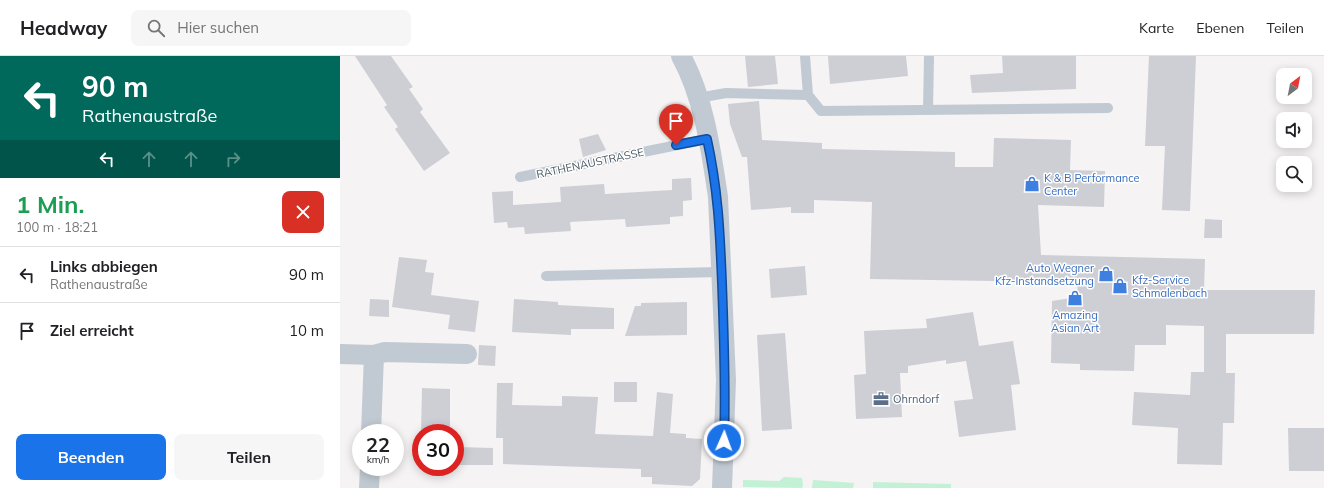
<!DOCTYPE html>
<html lang="de">
<meta charset="utf-8">
<style>
:root{--surface:#fff;--page:#f6f6f6;--text:#202124;--muted:#757577;--line:#e0e0e0;--accent:#1a73e8}
body{margin:0;font-family:Mulish,sans-serif;background:var(--page);color:var(--text);height:100vh;display:flex;flex-direction:column;font-size:15px;white-space:nowrap}
*{box-sizing:border-box;margin:0}
p{font-size:13px;color:var(--muted)}
.icon{flex:none;width:22px;height:22px;fill:none;stroke:currentColor;stroke-width:2;stroke-linecap:round;stroke-linejoin:round}
.map{position:relative;flex:1;overflow:hidden}
.details{display:flex;flex-direction:column;background:var(--surface);width:340px}
.details>*{flex:none}
.top-card{background:#00695c;color:#fff;overflow:hidden}
.needle{width:26px;rotate:32deg}
.controls{position:absolute;left:936px;top:12px;display:grid;gap:8px}
.controls a{display:grid;place-items:center;width:36px;height:36px;border-radius:8px;background:var(--surface);box-shadow:0 2px 10px #0003;font-size:20px}
.speed{position:absolute;left:12px;top:368px;display:flex;gap:8px;font-size:20px;font-weight:700;text-align:center}
.speed>*{display:grid;place-content:center;width:52px;height:52px;border-radius:50%;background:var(--surface);box-shadow:0 2px 10px #0003;line-height:1}
.speed small{font-size:10px;font-weight:400}
.speed .limit{border:6px solid #d22;background:#fff;color:#111}
.pin{position:absolute;display:grid;place-items:center;width:34px;height:34px;color:#fff;margin:-41px -17px;border-radius:50% 50% 50% 0;rotate:-45deg;box-shadow:0 0 4px #0007}
.pin .icon{rotate:45deg}
.me{position:absolute;width:44px;margin:-22px;rotate:2deg;stroke-linejoin:round;filter:drop-shadow(0 0 3px #0008)}
.turn{display:flex;align-items:center;gap:14px;height:84px;padding:0 16px;font-size:18px}
.turn .icon{width:52px;height:52px;stroke-width:2.5}
.turn b{display:block;font-size:28px;line-height:34px}
.lanes{display:flex;align-items:center;height:38px;padding:0 16px;background:#0003;justify-content:center;gap:20px;direction:ltr}
.lanes .off{opacity:.35}
.round{display:grid;place-items:center;flex:none;width:42px;height:42px;border-radius:8px;background:var(--page)}
.head{display:flex;align-items:center;justify-content:space-between;height:68px;padding:0 16px}
h1{font-size:24px;font-weight:700;line-height:30px;color:#1e9e55}
.button{display:flex;gap:8px;margin-top:auto;padding:8px 16px}
.button a{flex:1;height:46px;border-radius:8px;background:var(--accent);color:#fff;font-size:16px;font-weight:700;line-height:46px;text-align:center}
.button a+a{background:var(--page);color:var(--text)}
ul{padding:0;list-style:none}
li{display:flex;align-items:center;gap:12px;height:56px;padding:0 16px;border-top:1px solid var(--line)}
li div{flex:1}
li b{display:block;font-size:15px}
li em{font-style:normal}
header{display:flex;align-items:center;gap:24px;box-sizing:border-box;height:56px;padding:0 20px;background:var(--surface);border-bottom:1px solid var(--line)}
header strong{font-size:19px}
nav{display:flex;gap:22px;margin-inline-start:auto;font-size:14px}
.search{width:280px;height:36px;background:var(--page);display:flex;align-items:center;gap:10px;box-sizing:border-box;padding:0 14px;border-radius:8px;color:var(--muted);font-size:15px}
main{display:flex;flex:1;min-height:0}
.map>svg:first-child{display:block}
</style>
<header>
<strong>Headway</strong>
<div class="search"><svg class="icon" aria-label="search" viewBox="0 0 24 24"><circle cx="10" cy="10" r="6"/><path d="M15 15l6 6"/></svg>Hier suchen</div>
<nav><a>Karte</a><a>Ebenen</a><a>Teilen</a></nav>
</header>
<main>
<section class="details">
<div class="top-card">
<div class="turn"><svg class="icon" aria-label="left" viewBox="0 0 24 24"><path d="M17 20v-9H6M10 6l-5 5 5 5"/></svg><div><b>90 m</b>Rathenaustraße</div></div>
<div class="lanes"><svg class="icon" aria-label="left" viewBox="0 0 24 24"><path d="M17 20v-9H6M10 6l-5 5 5 5"/></svg><svg class="icon off" aria-label="ahead" viewBox="0 0 24 24"><path d="M12 20V5M6 11l6-6 6 6"/></svg><svg class="icon off" aria-label="ahead" viewBox="0 0 24 24"><path d="M12 20V5M6 11l6-6 6 6"/></svg><svg class="icon off" aria-label="right" viewBox="0 0 24 24"><path d="M7 20v-9h11M14 6l5 5-5 5"/></svg></div>
</div>
<div class="head"><div><h1>1 Min.</h1><p>100 m · 18:21</p></div><a class="round" style="background:#d93025;color:#fff"><svg class="icon" aria-label="close" viewBox="0 0 24 24"><path d="M6 6l12 12M18 6L6 18"/></svg></a></div>
<ul>
<li><svg class="icon" aria-label="left" viewBox="0 0 24 24"><path d="M17 20v-9H6M10 6l-5 5 5 5"/></svg><div><b>Links abbiegen</b><p>Rathenaustraße</p></div><em>90 m</em></li>
<li><svg class="icon" aria-label="arrive" viewBox="0 0 24 24"><path d="M6 21V4h12l-3 4 3 4H6"/></svg><div><b>Ziel erreicht</b></div><em>10 m</em></li>
</ul>
<div class="button"><a>Beenden</a><a>Teilen</a></div>
</section>
<div class="map">
<svg width="984" height="432" viewBox="0 0 984 432">
<rect width="100%" height="100%" fill="#f5f3f3"/>
<!-- green -->
<path fill="#c3f1d5" d="M 444,421 L 462,422 L 463,430 L 462,432 L 403,431 L 403,424 L 439,425 Z
M 473,424 L 514,427 L 513,432 L 472,432 Z
M 533,426 L 611,428 L 611,432 L 533,432 Z"/>
<!-- building -->
<path fill="#cdcfd5" d="M 15,0 L 51,0 L 73,31 L 69,33 L 83,53 L 80,56 L 110,97 L 84,115 L 55,73 L 58,71 L 44,51 L 47,49 Z
M 405,0 L 435,0 L 438,28 L 408,31 Z
M 488,0 L 566,0 L 568,20 L 490,28 Z
M 662,0 L 736,0 L 736,33 L 632,37 L 630,19 L 663,17 Z
M 809,0 L 856,0 L 850,155 L 822,154 L 825,90 L 805,90 Z
M 419,45 L 422,84 L 482,87 L 482,93 L 615,96 L 615,111 L 653,111 L 654,82 L 731,84 L 730,114 L 765,115 L 764,151 L 698,149 L 701,199 L 865,203 L 864,234 L 975,234 L 974,278 L 886,278 L 886,317 L 895,317 L 894,367 L 883,367 L 882,409 L 837,408 L 838,372 L 792,369 L 794,336 L 850,339 L 851,316 L 864,316 L 864,270 L 826,269 L 826,289 L 795,289 L 794,315 L 740,314 L 740,308 L 711,307 L 712,245 L 738,241 L 737,226 L 712,226 L 713,224 L 653,225 L 530,223 L 532,146 L 474,144 L 474,157 L 451,157 L 451,151 L 411,154 L 407,101 L 402,101 L 390,68 L 388,48 Z
M 258,78 L 266,94 L 243,101 L 239,83 Z
M 351,122 L 352,144 L 343,145 L 343,160 L 330,161 L 330,168 L 286,171 L 285,163 L 230,166 L 231,175 L 185,178 L 184,171 L 168,172 L 167,166 L 154,167 L 152,136 L 173,135 L 173,149 L 221,146 L 220,131 L 264,128 L 265,138 L 332,134 L 332,123 Z
M 865,163 L 882,164 L 882,182 L 864,182 Z
M 59,201 L 87,204 L 85,216 L 94,217 L 91,239 L 139,245 L 135,276 L 108,273 L 110,259 L 52,251 Z
M 465,210 L 467,239 L 431,242 L 429,213 Z
M 30,243 L 49,244 L 49,261 L 29,260 Z
M 174,243 L 218,246 L 218,249 L 274,252 L 274,273 L 231,273 L 231,279 L 172,276 Z
M 347,246 L 347,279 L 285,280 L 295,250 L 301,250 L 301,247 Z
M 633,256 L 639,290 L 673,285 L 680,328 L 671,329 L 676,374 L 619,381 L 614,345 L 633,343 L 626,305 L 606,308 L 606,304 L 568,310 L 568,317 L 560,317 L 562,361 L 516,363 L 514,319 L 526,318 L 524,275 L 587,272 L 586,263 Z
M 445,277 L 452,373 L 422,375 L 417,279 Z
M 139,289 L 156,290 L 155,310 L 138,309 Z
M 274,326 L 297,326 L 297,346 L 274,346 Z
M 157,327 L 173,327 L 172,349 L 222,350 L 222,340 L 258,341 L 255,378 L 313,380 L 317,336 L 333,338 L 330,377 L 346,378 L 346,382 L 362,383 L 360,423 L 352,430 L 312,428 L 312,421 L 301,421 L 301,413 L 163,408 L 163,382 L 156,382 Z
M 82,332 L 110,333 L 110,377 L 81,377 Z
M 948,372 L 984,372 L 984,415 L 949,415 Z
M 118,391 L 153,392 L 153,409 L 118,409 Z"/>
<g fill="none" stroke-linecap="round" stroke-linejoin="round">
<!-- service -->
<path stroke="#c1cad2" stroke-width="10" d="M 465,0 L 468,39
M 358,42 L 386,37 L 468,39 L 481,55 L 768,52
M 588,54 L 589,0
M 180,121 L 367,83
M 206,220 L 381,216"/>
<!-- minor -->
<path stroke="#c1cad2" stroke-width="20" d="M 341,0 C 364,42 371,94 378,141 L 386,324 L 382,432
M 0,298 L 34,299 L 45,296 L 127,298
M 31,377 L 34,299
M 29,432 L 30,411"/>
</g>
<g fill="none" stroke-linecap="round" stroke-linejoin="round">
<defs>
<path id="route" d="M 336,89 L 367,83 C 378,133 380,176 382,227 C 384,280 386,332 384,385"/>
</defs>
<!-- route casing -->
<use href="#route" stroke="#114b97" stroke-width="10"/>
<!-- route -->
<use href="#route" stroke="#1a73e8" stroke-width="7"/>
</g>
<!-- icons -->
<defs>
<symbol id="shop-bare" viewBox="-9 -9 18 18"><path d="M-5-2.5h2.3a2.7 3.5 0 0 1 5.4 0H5L5.5 6h-11ZM-1.5-2.5h3a1.5 2.3 0 0 0-3 0Z" fill="#3f7fe0" stroke="#fff" stroke-width="2.5" paint-order="stroke"/></symbol>
<symbol id="office-bare" viewBox="-9 -9 18 18"><path d="M-6-3h4V-5.5h4V-3h4V5H-6ZM-1-4.5V-3h2v-1.5ZM-6 0V1H6V0Z" fill="#5c6f8a" stroke="#fff" stroke-width="2.5" paint-order="stroke"/></symbol>
</defs>
<g fill-rule="evenodd">
<use href="#shop-bare" x="681" y="117" width="22" height="22"/>
<use href="#shop-bare" x="755" y="207" width="22" height="22"/>
<use href="#shop-bare" x="769" y="219" width="22" height="22"/>
<use href="#shop-bare" x="724" y="231" width="22" height="22"/>
<use href="#office-bare" x="530" y="332" width="22" height="22"/>
</g>
<g text-anchor="middle" stroke-width="3" stroke-linejoin="round" paint-order="stroke">
<!-- street labels -->
<g font-size="11" fill="#4a5661" stroke="#fff">
<text transform="translate(250 107) rotate(-12)" y="4">RATHENAUSTRASSE</text>
</g>
<!-- shop labels -->
<g font-size="11" fill="#366cbe" stroke="#fff" text-anchor="start">
<text x="704" y="126">K &amp; B Performance<tspan x="704" dy="13">Center</tspan></text>
<text x="754" y="216" text-anchor="end">Auto Wegner<tspan x="754" dy="13">Kfz-Instandsetzung</tspan></text>
<text x="792" y="228">Kfz-Service<tspan x="792" dy="13">Schmalenbach</tspan></text>
<text x="735" y="263" text-anchor="middle">Amazing<tspan x="735" dy="13">Asian Art</tspan></text>
</g>
<!-- service labels -->
<g font-size="11" fill="#4e5e75" stroke="#fff" text-anchor="start">
<text x="553" y="347">Ohrndorf</text>
</g>
</g>
</svg>
<div class="controls">
<a><svg class="needle" viewBox="-14 -14 28 28"><path d="M0-13l5 13h-10z" fill="#e53935"/><path d="M0 13l5-13h-10z" fill="#757577"/></svg></a>
<a><svg class="icon" aria-label="sound" viewBox="0 0 24 24"><path d="M4 9h4l5-4v14l-5-4H4zM17 9q2 3 0 6"/></svg></a>
<a><svg class="icon" aria-label="search" viewBox="0 0 24 24"><circle cx="10" cy="10" r="6"/><path d="M15 15l6 6"/></svg></a>
</div>
<div class="speed"><div>22<small>km/h</small></div><div class="limit">30</div></div>
<div class="pin" style="left:336px;top:89px;background:#d93025"><svg class="icon" aria-label="arrive" viewBox="0 0 24 24"><path d="M6 21V4h12l-3 4 3 4H6"/></svg></div>
<svg class="me" style="left:384px;top:385px" viewBox="-20 -20 40 40"><circle r="17" fill="#1a73e8" stroke="#fff" stroke-width="3"/><path d="M0-11L8 9 0 5-8 9z" fill="#fff"/></svg>
</div>
</main>
